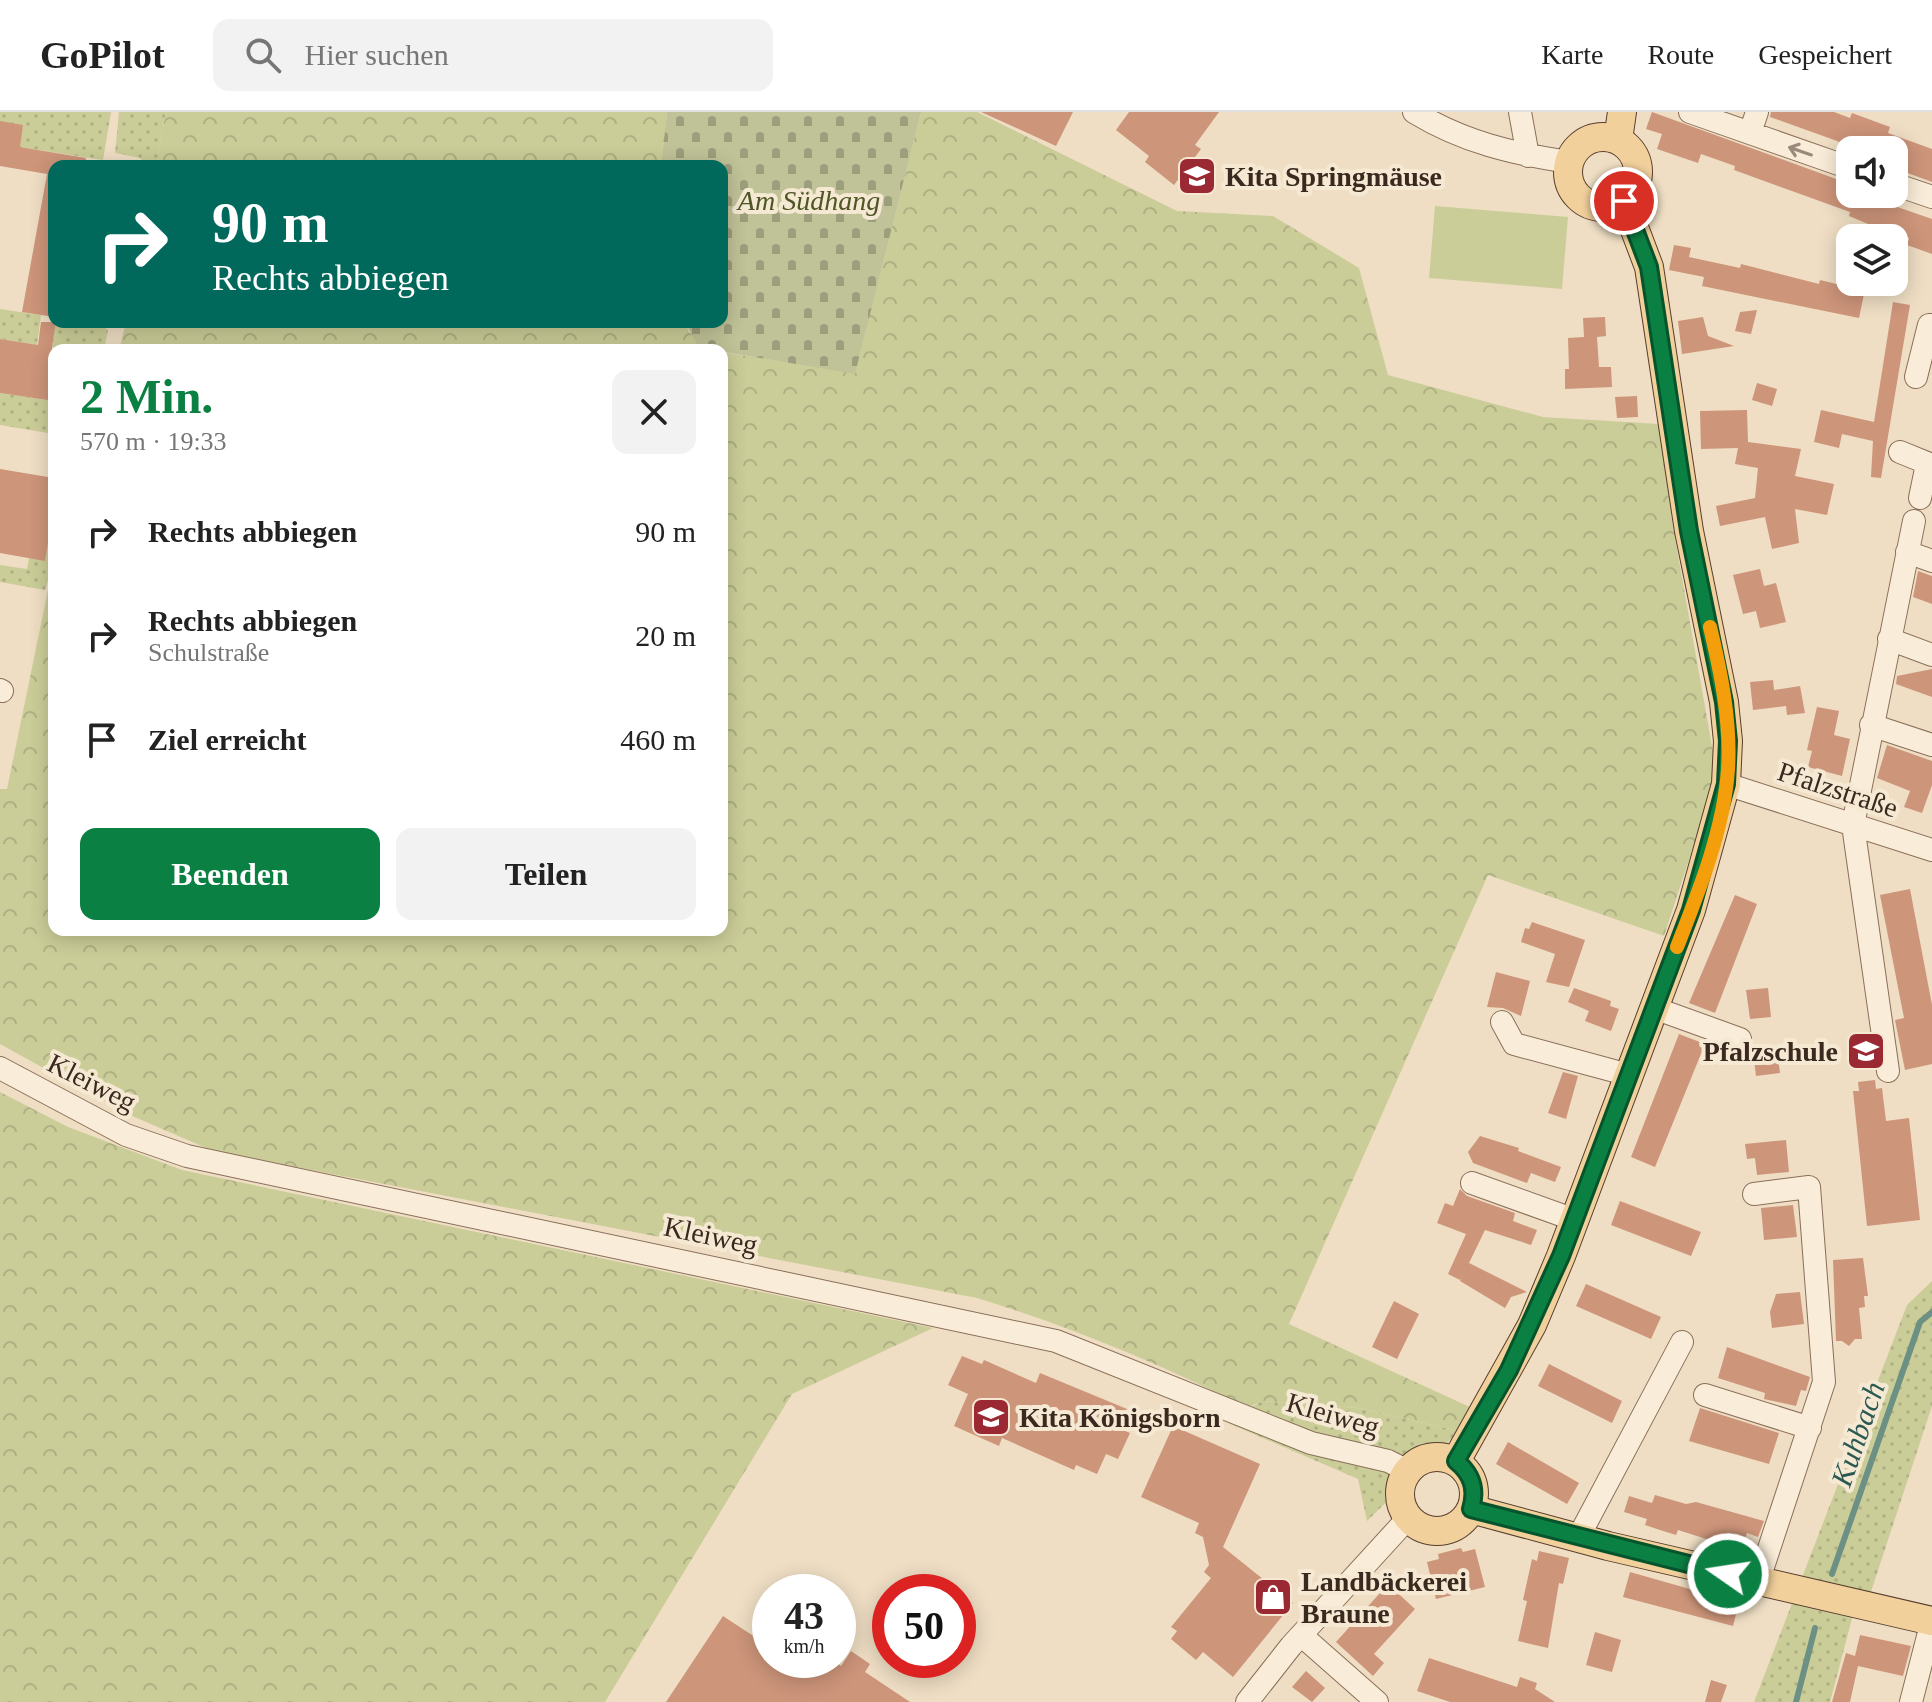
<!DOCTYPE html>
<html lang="de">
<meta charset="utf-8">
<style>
:root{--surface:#fff;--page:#f2f2f2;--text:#222;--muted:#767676;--line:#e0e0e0;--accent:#0b8043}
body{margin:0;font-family:Georgia,serif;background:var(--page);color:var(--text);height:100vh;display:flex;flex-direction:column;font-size:30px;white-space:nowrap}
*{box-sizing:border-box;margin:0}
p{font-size:26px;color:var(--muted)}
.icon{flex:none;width:44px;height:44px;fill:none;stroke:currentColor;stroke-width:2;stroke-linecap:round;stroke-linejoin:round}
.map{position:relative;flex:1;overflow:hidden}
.drawer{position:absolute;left:48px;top:232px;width:680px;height:592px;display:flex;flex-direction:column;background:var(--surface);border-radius:16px;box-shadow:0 4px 20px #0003}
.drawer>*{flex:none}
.hud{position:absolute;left:48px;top:48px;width:680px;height:168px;border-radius:16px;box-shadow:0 4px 20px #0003;background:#00695c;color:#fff;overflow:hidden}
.fabs{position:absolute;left:1836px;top:24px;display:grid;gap:16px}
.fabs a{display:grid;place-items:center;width:72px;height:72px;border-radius:16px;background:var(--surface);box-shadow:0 4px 20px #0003;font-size:40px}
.speed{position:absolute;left:752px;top:1462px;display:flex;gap:16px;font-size:40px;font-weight:700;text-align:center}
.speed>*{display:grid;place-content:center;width:104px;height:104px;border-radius:50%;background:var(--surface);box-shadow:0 4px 20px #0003;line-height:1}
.speed small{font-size:20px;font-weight:400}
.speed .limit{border:12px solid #d22;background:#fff;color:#111}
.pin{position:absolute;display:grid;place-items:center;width:68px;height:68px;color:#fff;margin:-34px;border:4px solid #fff;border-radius:50%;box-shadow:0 2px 8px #0007}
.me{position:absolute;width:88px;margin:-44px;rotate:283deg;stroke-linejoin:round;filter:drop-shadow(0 0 6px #0008)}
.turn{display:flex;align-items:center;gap:28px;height:168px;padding:0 32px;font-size:36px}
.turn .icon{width:104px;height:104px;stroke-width:2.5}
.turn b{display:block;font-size:56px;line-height:68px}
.round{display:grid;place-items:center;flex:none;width:84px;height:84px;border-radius:16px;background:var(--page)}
.overview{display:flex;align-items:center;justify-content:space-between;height:136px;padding:0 32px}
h1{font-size:48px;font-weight:800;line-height:60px;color:var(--accent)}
.button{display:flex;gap:16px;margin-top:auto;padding:16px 32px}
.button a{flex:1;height:92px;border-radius:16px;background:var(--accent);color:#fff;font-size:32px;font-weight:800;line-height:92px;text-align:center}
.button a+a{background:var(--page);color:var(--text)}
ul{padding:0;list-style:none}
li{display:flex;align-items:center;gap:24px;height:104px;padding:0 32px}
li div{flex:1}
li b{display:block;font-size:30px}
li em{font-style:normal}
header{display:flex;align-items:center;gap:48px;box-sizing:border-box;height:112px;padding:0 40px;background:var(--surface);border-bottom:2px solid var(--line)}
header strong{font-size:38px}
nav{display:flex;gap:44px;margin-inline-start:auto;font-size:28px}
.search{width:560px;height:72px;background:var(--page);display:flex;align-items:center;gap:20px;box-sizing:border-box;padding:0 28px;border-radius:16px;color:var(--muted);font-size:30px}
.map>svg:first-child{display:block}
</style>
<header>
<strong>GoPilot</strong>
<div class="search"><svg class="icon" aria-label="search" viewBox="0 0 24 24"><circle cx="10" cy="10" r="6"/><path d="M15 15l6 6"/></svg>Hier suchen</div>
<nav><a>Karte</a><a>Route</a><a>Gespeichert</a></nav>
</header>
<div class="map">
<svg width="1932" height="1590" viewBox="0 0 1932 1590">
<defs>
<pattern id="grass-dots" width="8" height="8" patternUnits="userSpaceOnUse" patternTransform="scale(2)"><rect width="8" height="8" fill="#cbcd98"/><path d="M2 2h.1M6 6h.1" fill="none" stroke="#afb083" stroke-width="1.8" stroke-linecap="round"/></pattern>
<pattern id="forest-crowns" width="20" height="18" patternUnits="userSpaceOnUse" patternTransform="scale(2)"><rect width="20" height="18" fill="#cbcd98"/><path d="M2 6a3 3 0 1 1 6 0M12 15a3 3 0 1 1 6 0" fill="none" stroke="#afb083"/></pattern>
<pattern id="cemetery-stones" width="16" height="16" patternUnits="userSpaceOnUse" patternTransform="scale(2)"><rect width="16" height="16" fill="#c0c297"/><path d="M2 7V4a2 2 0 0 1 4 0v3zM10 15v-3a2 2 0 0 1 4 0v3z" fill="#9d9e7b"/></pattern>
</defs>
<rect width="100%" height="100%" fill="#efdec4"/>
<!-- grass -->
<path fill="url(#grass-dots)" d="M 0,0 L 111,0 L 103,48 L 20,35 L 0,9 Z
M 119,0 L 166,0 L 156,54 L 146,54 L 140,46 L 115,41 Z
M 0,197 L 41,203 L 37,233 L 0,227 Z
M 56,210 L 97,210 L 108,218 L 104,238 L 52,235 Z
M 0,281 L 54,289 L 54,322 L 0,313 Z
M 54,395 L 54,449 L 45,478 L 0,470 L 0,453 L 27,457 L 29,446 L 45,448 Z
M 1932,1169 L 1932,1294 L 1864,1501 L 1854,1499 L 1830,1590 L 1754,1590 L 1907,1193 Z
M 1261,1289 L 1358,1296 L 1459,1319 L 1367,1409 L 1358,1367 L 1228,1311 Z"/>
<!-- forest -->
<path fill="url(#forest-crowns)" d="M 166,0 L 667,0 L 661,54 L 156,54 Z
M 921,0 L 977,0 L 1177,99 L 1273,104 L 1359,156 L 1388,263 L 1543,305 L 1659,312 L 1673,415 L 1717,662 L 1664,824 L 1488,763 L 1289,1212 L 1472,1296 L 1459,1319 L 1358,1296 L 1261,1289 L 1248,1296 C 1160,1252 1072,1215 977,1186 L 213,1039 L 123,1000 L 0,932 L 0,677 L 7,677 L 54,449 L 54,818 L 722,818 L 722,240 L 855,261 Z
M 126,210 L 685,210 L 689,220 L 711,238 L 119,238 Z
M 0,980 L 68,1015 L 182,1058 L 933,1216 L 792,1282 L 605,1590 L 0,1590 Z"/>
<!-- cemetery -->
<path fill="url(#cemetery-stones)" d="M 667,0 L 921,0 L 855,262 L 707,237 L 697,232 L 685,210 L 722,210 L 722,54 L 661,54 Z"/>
<!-- pitch -->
<path fill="#cbcd98" d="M 1435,94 L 1568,105 L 1562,177 L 1429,166 Z"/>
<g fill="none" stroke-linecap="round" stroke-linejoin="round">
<!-- stream -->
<path stroke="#6c9084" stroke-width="6" d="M 1832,1462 L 1920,1210 L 1932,1200
M 1796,1590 L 1815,1516"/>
</g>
<!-- building -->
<path fill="#cd957a" d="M 981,0 L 1073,0 L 1056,34 Z
M 1129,0 L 1219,0 L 1195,33 L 1201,37 L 1174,73 L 1145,50 L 1149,44 L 1116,18 Z
M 1652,0 L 1850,72 L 1850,82 L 1860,82 L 1932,107 L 1932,142 L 1907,133 L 1909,126 L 1878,122 L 1880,117 L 1849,104 L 1850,100 L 1734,58 L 1735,54 L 1701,42 L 1698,51 L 1657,37 L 1662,22 L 1646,17 Z
M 1771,0 L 1834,0 L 1850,6 L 1852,1 L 1890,15 L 1888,21 L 1932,37 L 1932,70 L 1894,56 L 1894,38 L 1862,38 L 1770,5 Z
M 0,9 L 23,13 L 20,35 L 86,46 L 85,54 L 54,54 L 54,205 L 22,200 L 47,62 L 0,54 Z
M 1674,133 L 1691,136 L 1689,145 L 1740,156 L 1741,152 L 1819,172 L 1820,168 L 1849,175 L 1848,178 L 1864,182 L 1859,206 L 1702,174 L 1704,165 L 1669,158 Z
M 1893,190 L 1910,193 L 1881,366 L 1871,365 L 1873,329 L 1842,322 L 1839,336 L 1814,330 L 1821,298 L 1874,310 Z
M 1757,198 L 1751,222 L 1735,219 L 1740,200 Z
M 1605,205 L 1606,224 L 1597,225 L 1599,255 L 1611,255 L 1612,275 L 1565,277 L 1565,257 L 1569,257 L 1568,226 L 1584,225 L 1583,206 Z
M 1703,205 L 1708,224 L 1734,234 L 1682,242 L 1678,209 Z
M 41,210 L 56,210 L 52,235 L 54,289 L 0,281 L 0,227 L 38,233 Z
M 1757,271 L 1777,277 L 1772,294 L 1752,288 Z
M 1637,284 L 1638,305 L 1617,306 L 1615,285 Z
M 1747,298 L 1748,330 L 1801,337 L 1795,364 L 1834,372 L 1827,403 L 1795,397 L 1799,431 L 1772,437 L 1765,405 L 1720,414 L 1716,394 L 1755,386 L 1758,356 L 1735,352 L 1738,336 L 1701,337 L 1700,299 Z
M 0,357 L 54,366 L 54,395 L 45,449 L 0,441 Z
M 1760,457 L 1764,474 L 1776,471 L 1786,510 L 1760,516 L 1756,499 L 1743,502 L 1733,463 Z
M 1918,459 L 1932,464 L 1932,492 L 1913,485 Z
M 1932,557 L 1932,585 L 1896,572 L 1897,564 Z
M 1773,568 L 1774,578 L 1800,574 L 1805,601 L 1787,603 L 1786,594 L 1753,598 L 1750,570 Z
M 1817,595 L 1839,599 L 1834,623 L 1850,627 L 1842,664 L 1808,655 L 1812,639 L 1807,638 Z
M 1887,633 L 1932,649 L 1932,673 L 1922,701 L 1904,695 L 1910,679 L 1877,666 Z
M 1910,777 L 1932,893 L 1932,952 L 1905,958 L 1895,908 L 1904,906 L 1880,783 Z
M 1735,783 L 1757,792 L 1715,901 L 1689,891 Z
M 1532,810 L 1585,828 L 1569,875 L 1546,870 L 1555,842 L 1521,830 L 1525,816 L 1529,817 Z
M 1496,860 L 1530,869 L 1521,904 L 1503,896 L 1487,895 Z
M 1574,876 L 1611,889 L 1610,894 L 1619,897 L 1611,919 L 1585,909 L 1589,899 L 1568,890 Z
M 1768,876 L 1771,905 L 1750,907 L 1746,878 Z
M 1679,922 L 1705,932 L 1655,1055 L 1631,1045 Z
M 1777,937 L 1780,961 L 1756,964 L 1753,939 Z
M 1563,960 L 1578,964 L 1566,1007 L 1548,1001 Z
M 1875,968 L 1876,977 L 1882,976 L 1886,1009 L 1909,1006 L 1920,1108 L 1867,1114 L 1853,979 L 1859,979 L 1858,970 Z
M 1480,1024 L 1519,1036 L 1518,1039 L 1561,1055 L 1555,1070 L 1531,1061 L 1527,1071 L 1473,1051 L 1468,1040 Z
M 1786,1028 L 1789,1060 L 1757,1063 L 1755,1046 L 1747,1047 L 1745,1032 Z
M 1460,1077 L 1467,1084 L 1515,1101 L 1513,1109 L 1537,1118 L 1531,1133 L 1485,1118 L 1469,1151 L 1527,1180 L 1511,1185 L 1505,1196 L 1460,1169 L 1462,1164 L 1460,1168 L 1448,1162 L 1466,1122 L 1437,1111 L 1445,1091 L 1453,1094 Z
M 1620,1089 L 1701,1120 L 1691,1144 L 1611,1113 Z
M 1793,1093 L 1797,1125 L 1764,1128 L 1761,1096 Z
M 1863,1146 L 1868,1184 L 1864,1184 L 1865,1195 L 1859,1196 L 1862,1227 L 1855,1227 L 1849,1234 L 1842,1229 L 1836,1229 L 1833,1148 Z
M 1586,1172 L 1661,1205 L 1651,1227 L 1576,1194 Z
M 1800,1180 L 1804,1212 L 1772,1216 L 1770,1200 L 1776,1182 Z
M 1394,1189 L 1419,1202 L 1397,1247 L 1372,1235 Z
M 1727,1235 L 1810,1265 L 1806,1279 L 1801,1278 L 1796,1294 L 1764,1287 L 1765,1281 L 1718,1266 Z
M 962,1244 L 982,1252 L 984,1248 L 1036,1271 L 1040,1261 L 1127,1297 L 1118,1316 L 1130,1321 L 1118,1347 L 1106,1342 L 1097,1362 L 1076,1353 L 1074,1358 L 1002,1326 L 999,1334 L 954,1314 L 968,1282 L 948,1273 Z
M 1549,1252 L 1622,1289 L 1612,1311 L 1538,1274 Z
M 1700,1296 L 1779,1321 L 1769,1352 L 1689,1329 Z
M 1173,1314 L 1260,1352 L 1223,1435 L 1293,1491 L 1233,1565 L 1203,1540 L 1196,1548 L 1171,1527 L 1177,1519 L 1171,1515 L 1211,1466 L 1204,1460 L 1209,1453 L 1203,1425 L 1195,1421 L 1199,1411 L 1141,1385 Z
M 1508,1330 L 1579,1371 L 1567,1392 L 1496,1352 Z
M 1655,1383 L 1686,1392 L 1696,1390 L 1764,1409 L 1758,1425 L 1747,1421 L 1741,1438 L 1678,1418 L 1676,1423 L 1660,1418 L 1645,1413 L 1647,1407 L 1624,1400 L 1629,1384 L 1652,1391 Z
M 1461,1436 L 1463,1440 L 1475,1437 L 1485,1475 L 1436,1487 L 1427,1450 L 1439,1447 L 1438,1442 Z
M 1539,1439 L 1569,1446 L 1563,1472 L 1559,1471 L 1548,1536 L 1518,1529 L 1527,1489 L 1523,1488 L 1532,1447 L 1537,1449 Z
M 1630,1460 L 1739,1491 L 1733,1514 L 1623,1485 Z
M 1388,1472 L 1415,1497 L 1374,1542 L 1384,1551 L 1373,1564 L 1336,1530 Z
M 723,1504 L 770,1535 L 770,1548 L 833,1548 L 841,1554 L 851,1539 L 870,1552 L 865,1560 L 910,1590 L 666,1590 Z
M 1595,1520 L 1621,1528 L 1612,1560 L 1586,1553 Z
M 1860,1523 L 1911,1534 L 1903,1564 L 1858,1554 L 1850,1590 L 1832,1590 L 1846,1541 L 1855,1544 Z
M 1429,1546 L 1517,1575 L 1520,1565 L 1537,1571 L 1535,1577 L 1555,1590 L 1450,1590 L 1417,1579 Z
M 1306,1559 L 1325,1576 L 1312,1590 L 1292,1575 Z
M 1711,1568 L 1727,1573 L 1721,1590 L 1705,1590 Z"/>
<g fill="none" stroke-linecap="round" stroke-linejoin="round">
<defs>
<path id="minor" d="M 1414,0 C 1463,30 1514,42 1569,50
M 1520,0 L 1528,44
M 1690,0 L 1850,56
M 1750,21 L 1757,0
M 1894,72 L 1932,85
M 1916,265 L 1929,213 L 1932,213
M 1900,340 L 1932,353
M 1920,386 L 1927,352
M 1907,440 L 1932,449
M 1889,527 L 1932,543
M 0,578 L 2,579
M 1871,613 L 1932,633
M 1726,672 L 1932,738
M 1654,896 L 1740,927
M 1502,910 L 1514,932 L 1629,963
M 0,956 L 126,1023 L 187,1044 L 1056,1229 L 1311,1331 L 1388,1349 L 1408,1359
M 1888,959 L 1853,713 L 1914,409
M 1472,1071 L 1575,1108
M 1754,1082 L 1809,1075 L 1824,1270 L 1758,1470
M 1705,1283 L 1810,1316
M 1578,1426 L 1682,1230
M 1301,1523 L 1377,1590
M 1247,1590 L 1291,1534 L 1409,1405
M 1911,1590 L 1932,1509"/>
<path id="major" d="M1568 60a35 35 0 1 1 70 0a35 35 0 1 1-70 0Z
M 1618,28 L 1622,0
M1400 1382a37 37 0 1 1 74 0a37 37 0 1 1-74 0Z
M 1456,1349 L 1532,1213 L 1561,1144 L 1691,798 L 1726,672 L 1728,629 L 1724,590 L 1689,419 L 1649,155 L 1624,89
M 1471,1397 L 1608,1434 L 1932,1509"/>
</defs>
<!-- minor casing -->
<use href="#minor" stroke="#8a6f5a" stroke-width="24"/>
<!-- major casing -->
<use href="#major" stroke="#573e2e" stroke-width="30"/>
<!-- minor -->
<use href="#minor" stroke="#f9ecd8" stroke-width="22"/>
<!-- major -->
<use href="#major" stroke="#f2d09c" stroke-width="28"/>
</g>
<!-- one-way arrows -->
<defs><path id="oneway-shaft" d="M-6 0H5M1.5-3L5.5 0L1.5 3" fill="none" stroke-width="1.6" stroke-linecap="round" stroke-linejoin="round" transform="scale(2)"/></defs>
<use stroke="#9a8a7b" href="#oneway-shaft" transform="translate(1800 39) rotate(-161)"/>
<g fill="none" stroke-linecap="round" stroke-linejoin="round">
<defs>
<path id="route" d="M 1624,89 L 1649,155 L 1689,419 L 1724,590 L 1728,629 L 1726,672 L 1691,798 L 1561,1144 L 1509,1258 L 1456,1349 C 1472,1362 1477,1377 1471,1397 L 1728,1462"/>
</defs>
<!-- route casing -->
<use href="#route" stroke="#07532c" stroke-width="20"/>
<!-- route -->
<use href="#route" stroke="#0b8043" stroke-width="14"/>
<!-- slow -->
<path stroke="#f59e0b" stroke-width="14" d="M 1677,835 C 1699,779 1724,717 1728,657 C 1731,610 1721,561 1710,515"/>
</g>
<!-- icons -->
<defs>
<symbol id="school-square" viewBox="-11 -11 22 22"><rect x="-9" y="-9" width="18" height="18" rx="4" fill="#9a2934" stroke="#f6e9d4"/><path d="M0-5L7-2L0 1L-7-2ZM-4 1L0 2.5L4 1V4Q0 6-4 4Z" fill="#fff"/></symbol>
<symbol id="shop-square" viewBox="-11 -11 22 22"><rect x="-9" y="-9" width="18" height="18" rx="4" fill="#9a2934" stroke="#f6e9d4"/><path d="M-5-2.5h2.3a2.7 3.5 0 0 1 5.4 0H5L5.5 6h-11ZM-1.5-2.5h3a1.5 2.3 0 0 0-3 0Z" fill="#fff"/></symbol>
</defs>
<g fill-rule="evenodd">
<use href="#school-square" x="1175" y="42" width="44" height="44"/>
<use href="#school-square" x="1844" y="917" width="44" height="44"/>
<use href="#school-square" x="969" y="1283" width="44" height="44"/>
<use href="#shop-square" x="1251" y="1463" width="44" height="44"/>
</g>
<g text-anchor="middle" stroke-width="8" stroke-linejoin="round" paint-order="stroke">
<!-- poi labels -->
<g font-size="28" font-weight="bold" fill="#3a291e" stroke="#f6e9d4" text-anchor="start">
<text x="1225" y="74">Kita Springmäuse</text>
<text x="1838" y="949" text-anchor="end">Pfalzschule</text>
<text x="1019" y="1315">Kita Königsborn</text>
<text x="1301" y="1479">Landbäckerei<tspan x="1301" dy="32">Braune</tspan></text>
</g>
<!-- park labels -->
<g font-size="28" font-style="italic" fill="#4e5625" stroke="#f6e9d4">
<text x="809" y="98">Am Südhang</text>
</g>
<!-- street labels -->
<g font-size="28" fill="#3a291e" stroke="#f6e9d4">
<text transform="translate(1838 677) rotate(18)" y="10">Pfalzstraße</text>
<text transform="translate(92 970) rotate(27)" y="10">Kleiweg</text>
<text transform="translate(711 1123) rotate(12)" y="10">Kleiweg</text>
<text transform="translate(1333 1302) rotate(16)" y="10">Kleiweg</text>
</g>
<!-- water labels -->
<g font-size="30" font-style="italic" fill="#2d5953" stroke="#f6e9d4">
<text transform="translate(1858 1322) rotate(-71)" y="10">Kuhbach</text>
</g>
</g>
</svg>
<div class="fabs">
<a><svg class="icon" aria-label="sound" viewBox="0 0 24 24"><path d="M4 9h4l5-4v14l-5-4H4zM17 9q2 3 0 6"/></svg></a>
<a><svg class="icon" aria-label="layers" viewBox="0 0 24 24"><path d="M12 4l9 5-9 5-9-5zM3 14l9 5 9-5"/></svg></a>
</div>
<div class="speed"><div>43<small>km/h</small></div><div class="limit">50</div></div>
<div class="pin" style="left:1624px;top:89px;background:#d93025"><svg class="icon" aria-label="arrive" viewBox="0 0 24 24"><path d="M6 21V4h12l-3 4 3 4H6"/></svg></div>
<svg class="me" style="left:1728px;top:1462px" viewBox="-20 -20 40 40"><circle r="17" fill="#0b8043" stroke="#fff" stroke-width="3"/><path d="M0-11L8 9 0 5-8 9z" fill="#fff"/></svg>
<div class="hud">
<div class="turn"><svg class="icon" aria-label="right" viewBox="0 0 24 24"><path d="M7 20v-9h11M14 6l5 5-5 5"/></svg><div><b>90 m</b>Rechts abbiegen</div></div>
</div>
<section class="drawer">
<div class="overview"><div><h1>2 Min.</h1><p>570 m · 19:33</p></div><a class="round"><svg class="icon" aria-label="close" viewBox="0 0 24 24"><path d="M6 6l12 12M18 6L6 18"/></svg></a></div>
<ul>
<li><svg class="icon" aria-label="right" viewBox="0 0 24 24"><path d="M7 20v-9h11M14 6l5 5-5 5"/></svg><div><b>Rechts abbiegen</b></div><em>90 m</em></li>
<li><svg class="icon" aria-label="right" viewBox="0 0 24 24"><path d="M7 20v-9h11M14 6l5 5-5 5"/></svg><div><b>Rechts abbiegen</b><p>Schulstraße</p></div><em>20 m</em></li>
<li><svg class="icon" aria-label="arrive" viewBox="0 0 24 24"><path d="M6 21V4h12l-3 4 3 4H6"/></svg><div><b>Ziel erreicht</b></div><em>460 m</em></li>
</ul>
<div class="button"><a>Beenden</a><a>Teilen</a></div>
</section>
</div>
